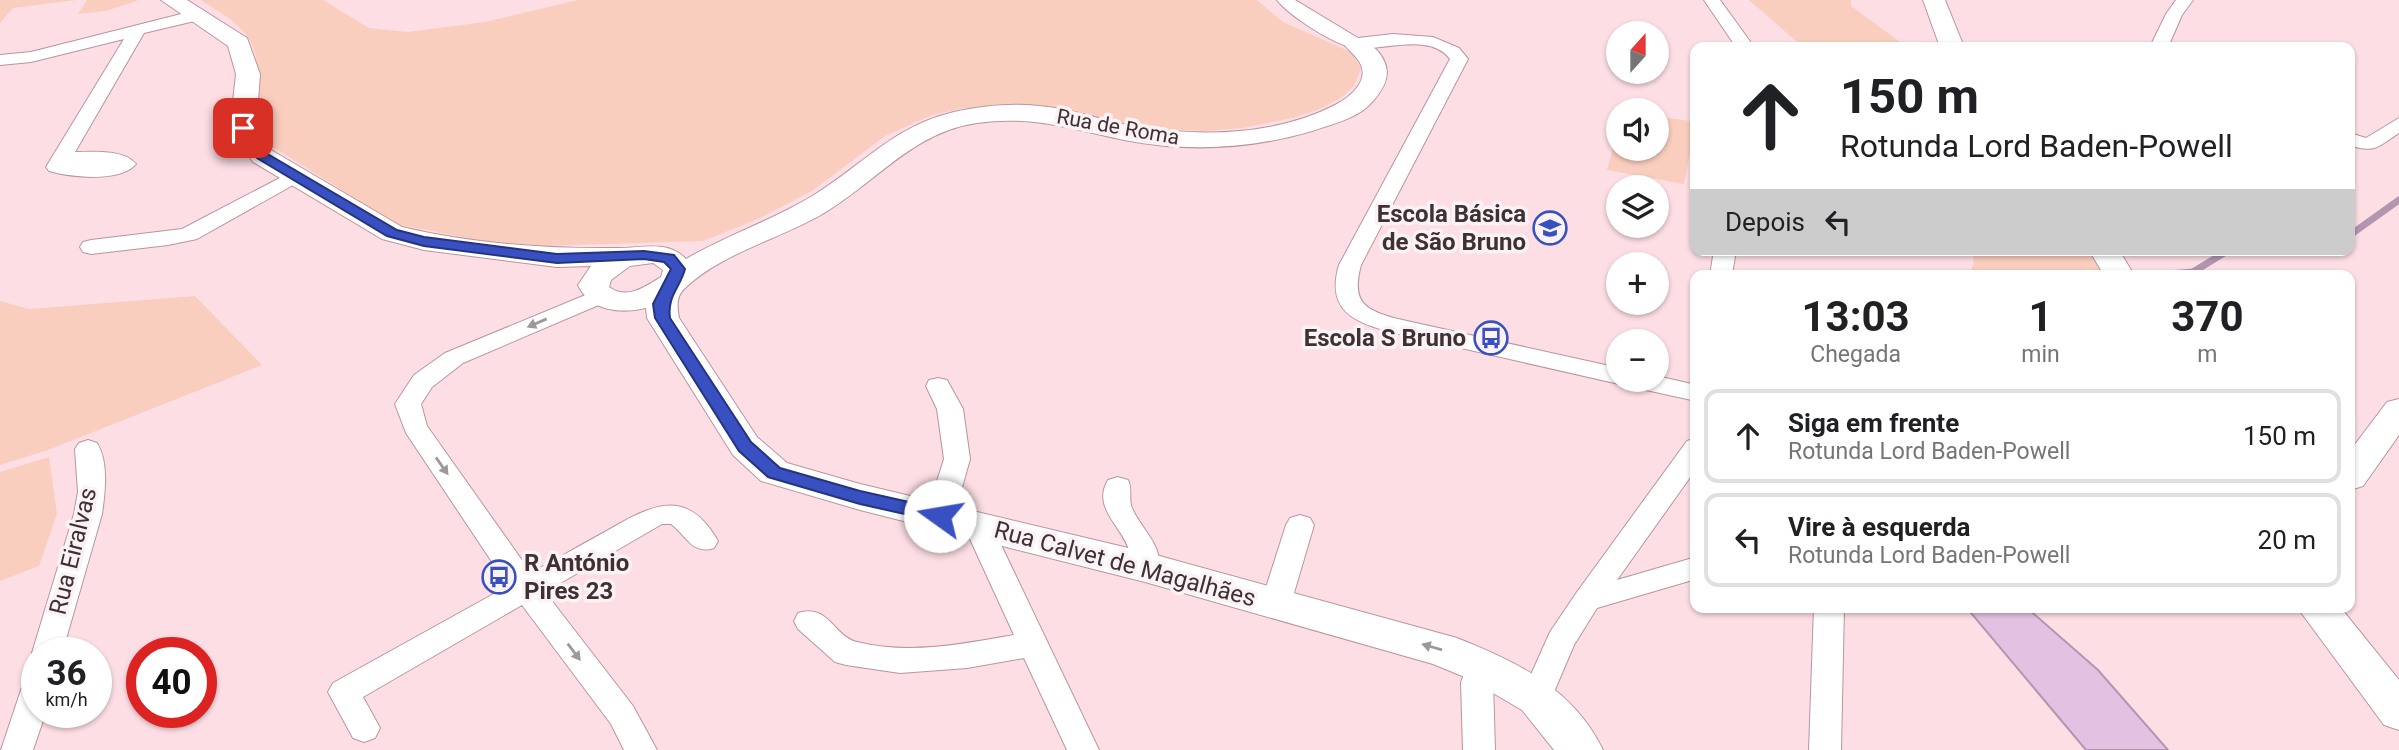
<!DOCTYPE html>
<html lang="pt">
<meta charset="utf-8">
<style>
:root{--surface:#fff;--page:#f2f2f2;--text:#202124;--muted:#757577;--line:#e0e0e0}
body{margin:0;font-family:Roboto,sans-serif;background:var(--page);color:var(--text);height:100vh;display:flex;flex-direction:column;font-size:26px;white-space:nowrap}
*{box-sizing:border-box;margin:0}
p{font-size:23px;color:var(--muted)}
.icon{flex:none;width:38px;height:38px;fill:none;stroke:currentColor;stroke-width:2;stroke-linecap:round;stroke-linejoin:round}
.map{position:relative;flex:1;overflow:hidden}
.details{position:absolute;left:1690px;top:270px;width:665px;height:343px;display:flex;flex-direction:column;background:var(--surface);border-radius:14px;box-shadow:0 2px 5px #0004}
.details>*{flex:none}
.top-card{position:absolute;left:1690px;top:42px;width:665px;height:214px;border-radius:14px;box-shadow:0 2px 5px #0004;background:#fff;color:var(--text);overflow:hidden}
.needle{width:46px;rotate:21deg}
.controls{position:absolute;left:1606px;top:21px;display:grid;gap:14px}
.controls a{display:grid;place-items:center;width:63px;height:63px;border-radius:50%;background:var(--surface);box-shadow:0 2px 5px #0004;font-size:35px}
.speed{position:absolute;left:21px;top:637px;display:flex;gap:14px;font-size:35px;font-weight:700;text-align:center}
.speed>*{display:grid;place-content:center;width:91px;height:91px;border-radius:50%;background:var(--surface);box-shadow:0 2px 5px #0004;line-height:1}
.speed small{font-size:18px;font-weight:400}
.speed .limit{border:10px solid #d22;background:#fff;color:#111}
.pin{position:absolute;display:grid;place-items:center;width:60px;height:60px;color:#fff;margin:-30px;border-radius:14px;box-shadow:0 4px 10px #0006}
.me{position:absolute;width:77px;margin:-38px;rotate:283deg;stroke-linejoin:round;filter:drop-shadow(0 0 5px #0008)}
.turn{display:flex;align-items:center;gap:24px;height:147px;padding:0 35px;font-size:32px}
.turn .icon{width:91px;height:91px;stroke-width:2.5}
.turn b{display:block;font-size:49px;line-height:60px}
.then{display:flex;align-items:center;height:66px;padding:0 35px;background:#0003;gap:14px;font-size:26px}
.eta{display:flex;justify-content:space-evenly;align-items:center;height:119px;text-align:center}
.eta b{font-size:42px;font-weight:700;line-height:49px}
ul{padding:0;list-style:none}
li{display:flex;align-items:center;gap:21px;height:94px;margin:0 14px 10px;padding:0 21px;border:4px solid var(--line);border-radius:14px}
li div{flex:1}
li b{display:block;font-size:26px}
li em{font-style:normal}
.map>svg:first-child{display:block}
</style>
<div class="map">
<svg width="2399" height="750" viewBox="0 0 2399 750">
<rect width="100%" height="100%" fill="#fddee5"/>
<!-- green -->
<path fill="#facebe" d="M 0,0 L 77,0 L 13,8 L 0,23 Z
M 87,0 L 139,0 L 106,11 L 78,14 Z
M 201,0 L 323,0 L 369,28 L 408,32 L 485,22 L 578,0 L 1257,0 L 1283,22 L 1351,52 L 1361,68 L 1354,86 L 1342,97 L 1318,110 L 1293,118 L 1243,128 L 1206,131 L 1144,128 L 1057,108 L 1026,105 L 965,108 L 932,115 L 885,136 L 812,191 L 758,219 L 703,241 L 545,246 L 483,241 L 396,224 L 273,147 C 268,142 261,136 259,130 C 245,97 272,60 241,29 C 230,17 214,9 201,0 Z
M 1749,0 L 1851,0 L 1851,6 L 1907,47 L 1803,47 Z
M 1657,116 L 1696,122 L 1684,184 L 1607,170 L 1619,126 L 1619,149 L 1657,149 Z
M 1972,250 L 2095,250 L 2109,275 L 1969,275 L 1974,263 Z
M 195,296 L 262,365 L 48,450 L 0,465 L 0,301 L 29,309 Z
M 49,457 L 57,514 L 39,566 L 0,581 L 0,472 Z"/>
<!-- water -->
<path fill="#e3c1e3" stroke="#b296ae" stroke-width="2" d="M 1966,607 L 2026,607 L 2098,670 L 2168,750 L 2086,750 Z"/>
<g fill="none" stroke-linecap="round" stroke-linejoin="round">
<!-- stream -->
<path stroke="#b296ae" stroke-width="7" d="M 2350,235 L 2399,200
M 2157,275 L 2193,272 L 2229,250"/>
<defs>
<path id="street" d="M 1277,0 L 1295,0 L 1358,38 L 1393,34 L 1433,37 L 1459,48 L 1468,59 L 1361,265 C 1351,302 1364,310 1398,319 L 1619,368 L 1619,380 L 1657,380 L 1657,376 L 1696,385 L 1696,401 L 1628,386 L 1626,382 L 1619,384 L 1395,333 C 1356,323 1325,312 1339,265 L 1450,59 C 1430,32 1383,51 1356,48 C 1337,47 1288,15 1277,0 Z
M 1704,0 L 1720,0 L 1754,47 L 1736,47 Z
M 2176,0 L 2193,0 L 2182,15 L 2168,47 L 2150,47 L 2166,14 Z
M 197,10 L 203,11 L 205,15 L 203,19 L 144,33 L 75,152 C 93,152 124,149 136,164 C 121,183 70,177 49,171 L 46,167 L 124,39 L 31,62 L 0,65 L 0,55 L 31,52 Z
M 2399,118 L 2399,133 C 2379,146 2375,154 2350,145 L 2350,133 L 2366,138 Z
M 295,170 L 302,172 L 305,176 L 302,180 L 197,239 L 168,245 L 91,254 L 83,252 L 80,247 L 83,242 L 91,240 L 182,229 Z
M 1714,250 L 1736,250 L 1732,275 L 1710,275 Z
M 600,289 L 608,291 L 611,296 L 608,301 L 463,363 L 432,387 L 421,404 L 427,426 L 531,573 C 555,560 579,546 603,533 C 647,508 685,483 718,541 L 714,548 C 692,555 687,536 671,524 L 662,524 L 545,592 L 633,706 L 657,750 L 624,750 L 611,724 L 522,605 L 363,697 L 380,728 L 375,738 L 364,742 L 353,738 L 328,692 L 333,683 L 508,586 L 406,433 L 395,404 L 414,375 L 445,353 Z
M 938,378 L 947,380 L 963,409 L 970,459 L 954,516 L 950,523 L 940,526 L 930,523 L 926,516 L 944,459 L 937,409 L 926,386 L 929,380 Z
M 1696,438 L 1696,469 L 1617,580 L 1696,557 L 1696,579 L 1597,608 L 1574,645 L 1548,706 L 1537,710 L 1526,706 L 1521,697 L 1550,632 L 1577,592 L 1687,441 Z
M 88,440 L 97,443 C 109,462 105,493 102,514 L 62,653 L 37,653 L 37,662 L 32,653 L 74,514 L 78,492 L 75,449 L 79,443 Z
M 1118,477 L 1128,480 C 1133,490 1128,499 1132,508 C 1141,530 1169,550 1155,575 L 1145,578 L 1135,575 C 1130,567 1132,561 1130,553 C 1124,527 1091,509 1108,480 Z
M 1300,515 L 1310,518 L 1314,525 L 1291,603 L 1286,611 L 1276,614 L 1266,611 L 1261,603 L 1286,525 L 1290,518 Z
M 978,516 L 988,519 L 992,526 L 1099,750 L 1067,750 L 1024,658 L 967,668 L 900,673 L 846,665 L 835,662 L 798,629 L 794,621 L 798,613 C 829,603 834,637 857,642 C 909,655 963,644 1014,635 L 964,526 L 968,519 Z
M 1814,607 L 1844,607 L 1841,750 L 1809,750 Z
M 1482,654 L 1493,657 L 1497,666 L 1493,682 L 1495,750 L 1463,750 L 1461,682 L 1471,657 Z
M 37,677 L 37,712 L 46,712 L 33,750 L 1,750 L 21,690 L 26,681 Z"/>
<path id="secondary" d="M 161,0 L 187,0 L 247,38 L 260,74 L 256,128 L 271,150 L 402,227 C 473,244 548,249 620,248 C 643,248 668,240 686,259 C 727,235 773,220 814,195 C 864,164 894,126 954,112 C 982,106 1010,103 1039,106 C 1069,108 1097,119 1127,125 C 1194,137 1273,137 1335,105 C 1351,97 1372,79 1358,60 C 1354,54 1348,50 1344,44 L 1348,39 C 1366,35 1386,54 1387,72 C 1387,83 1380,93 1373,101 C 1359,118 1333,124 1312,131 C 1251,149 1186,152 1124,140 C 1072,129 1032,115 977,123 C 912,132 874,185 819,216 C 776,240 720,254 684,289 C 676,297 677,307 679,318 L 757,437 L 787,463 L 860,484 L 1145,552 L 1457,638 C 1517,662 1573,688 1603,750 L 1554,750 L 1522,710 L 1467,678 L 1433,664 L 1145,582 L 860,510 L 761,481 L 733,455 L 647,318 L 646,308 C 620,314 590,311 578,285 L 591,266 L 557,267 L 424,250 L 382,239 L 253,162 L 230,128 L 236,74 L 228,46 ZM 653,263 L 663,270 L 661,277 C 645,287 627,300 609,287 L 611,280 L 630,266 Z
M 1923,0 L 1945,0 L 1964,47 L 1940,47 Z
M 2089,250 L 2119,250 L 2134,275 L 2104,275 Z
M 2399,399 L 2399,435 L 2363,486 L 2350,490 L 2350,451 L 2387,402 Z
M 2297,607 L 2340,607 L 2399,680 L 2399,730 L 2384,725 Z"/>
</defs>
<!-- street casing -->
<use href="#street" stroke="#b9959d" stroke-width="2"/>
<!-- secondary casing -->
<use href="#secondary" stroke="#b9959d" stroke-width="2"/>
<!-- street -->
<use href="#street" fill="#fff" fill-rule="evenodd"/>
<!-- secondary -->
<use href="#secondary" fill="#fff" fill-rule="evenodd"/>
</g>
<!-- one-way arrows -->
<defs><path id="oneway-solid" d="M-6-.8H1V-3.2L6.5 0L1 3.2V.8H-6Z" transform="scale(1.75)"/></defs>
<g fill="#9f9899">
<use href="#oneway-solid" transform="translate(537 323) rotate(157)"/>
<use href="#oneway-solid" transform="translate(442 466) rotate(55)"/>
<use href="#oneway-solid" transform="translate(1432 647) rotate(-164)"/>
<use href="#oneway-solid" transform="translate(574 652) rotate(53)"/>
</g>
<!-- route -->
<path fill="#3950c2" stroke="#25347e" stroke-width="2" d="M 243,124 L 247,125 L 266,153 L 397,230 L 424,237 L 557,254 L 644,251 L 674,255 L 685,269 C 680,288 667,296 670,318 L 751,442 L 780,468 L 860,491 L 940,509 L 946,511 L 949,516 L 946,520 L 940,522 L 860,504 L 768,477 L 739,451 L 655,318 L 653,304 L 671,269 L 664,262 L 644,259 L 557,263 L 424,246 L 387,236 L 257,158 L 237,128 Z"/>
<!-- icons -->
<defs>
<symbol id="school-ring" viewBox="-11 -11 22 22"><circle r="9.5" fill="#faf2f4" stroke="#3950c2" stroke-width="1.5"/><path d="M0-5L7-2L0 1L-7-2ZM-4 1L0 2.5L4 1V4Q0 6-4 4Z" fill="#3950c2"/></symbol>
<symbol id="bus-ring" viewBox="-11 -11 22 22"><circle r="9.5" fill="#faf2f4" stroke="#3950c2" stroke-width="1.5"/><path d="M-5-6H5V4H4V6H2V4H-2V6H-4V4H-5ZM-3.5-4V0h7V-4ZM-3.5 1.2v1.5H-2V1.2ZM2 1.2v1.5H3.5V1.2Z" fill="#3950c2"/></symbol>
</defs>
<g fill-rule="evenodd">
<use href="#school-ring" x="1531" y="209" width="38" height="38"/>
<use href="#bus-ring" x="1472" y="319" width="38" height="38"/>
<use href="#bus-ring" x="480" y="558" width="38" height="38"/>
</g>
<g text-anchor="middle" stroke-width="7" stroke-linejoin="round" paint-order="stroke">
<!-- far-street labels -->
<g font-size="21" fill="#3f3033" stroke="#faf2f4">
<text transform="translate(1118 127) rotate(10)" y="7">Rua de Roma</text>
</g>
<!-- poi labels -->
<g font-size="24" font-weight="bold" fill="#3f3033" stroke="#faf2f4" text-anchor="end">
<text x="1526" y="222">Escola Básica<tspan x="1526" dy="28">de São Bruno</tspan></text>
<text x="1466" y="346">Escola S Bruno</text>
<text x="524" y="571" text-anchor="start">R António<tspan x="524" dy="28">Pires 23</tspan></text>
</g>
<!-- street labels -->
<g font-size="24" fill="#3f3033" stroke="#faf2f4">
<text transform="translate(73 551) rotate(-76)" y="8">Rua Eiralvas</text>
<text transform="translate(1125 564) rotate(15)" y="8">Rua Calvet de Magalhães</text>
</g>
</g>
</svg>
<div class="controls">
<a><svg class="needle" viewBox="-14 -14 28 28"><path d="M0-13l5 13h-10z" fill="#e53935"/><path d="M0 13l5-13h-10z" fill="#757577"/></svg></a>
<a><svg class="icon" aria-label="sound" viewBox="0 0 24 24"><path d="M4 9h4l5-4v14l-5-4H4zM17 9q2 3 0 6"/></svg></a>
<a><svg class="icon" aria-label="layers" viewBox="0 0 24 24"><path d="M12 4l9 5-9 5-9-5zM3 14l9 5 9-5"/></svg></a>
<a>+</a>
<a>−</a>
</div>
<div class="speed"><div>36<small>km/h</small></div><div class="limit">40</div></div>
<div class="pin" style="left:243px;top:128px;background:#d93025"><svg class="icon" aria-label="arrive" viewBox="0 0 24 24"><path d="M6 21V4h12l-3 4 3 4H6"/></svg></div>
<svg class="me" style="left:940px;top:516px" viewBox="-20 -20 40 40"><circle r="19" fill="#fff"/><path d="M0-13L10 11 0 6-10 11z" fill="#3950c2"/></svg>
<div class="top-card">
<div class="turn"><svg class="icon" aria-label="ahead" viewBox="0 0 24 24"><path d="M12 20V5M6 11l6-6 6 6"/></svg><div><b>150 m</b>Rotunda Lord Baden-Powell</div></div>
<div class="then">Depois<svg class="icon" aria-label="left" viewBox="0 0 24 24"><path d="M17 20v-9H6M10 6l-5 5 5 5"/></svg></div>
</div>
<section class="details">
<div class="eta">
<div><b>13:03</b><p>Chegada</p></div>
<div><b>1</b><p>min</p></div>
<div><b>370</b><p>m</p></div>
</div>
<ul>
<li><svg class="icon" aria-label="ahead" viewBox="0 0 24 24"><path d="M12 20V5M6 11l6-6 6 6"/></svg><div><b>Siga em frente</b><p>Rotunda Lord Baden-Powell</p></div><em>150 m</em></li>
<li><svg class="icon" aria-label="left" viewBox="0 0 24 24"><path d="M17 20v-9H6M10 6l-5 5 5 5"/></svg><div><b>Vire à esquerda</b><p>Rotunda Lord Baden-Powell</p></div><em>20 m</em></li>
</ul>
</section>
</div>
